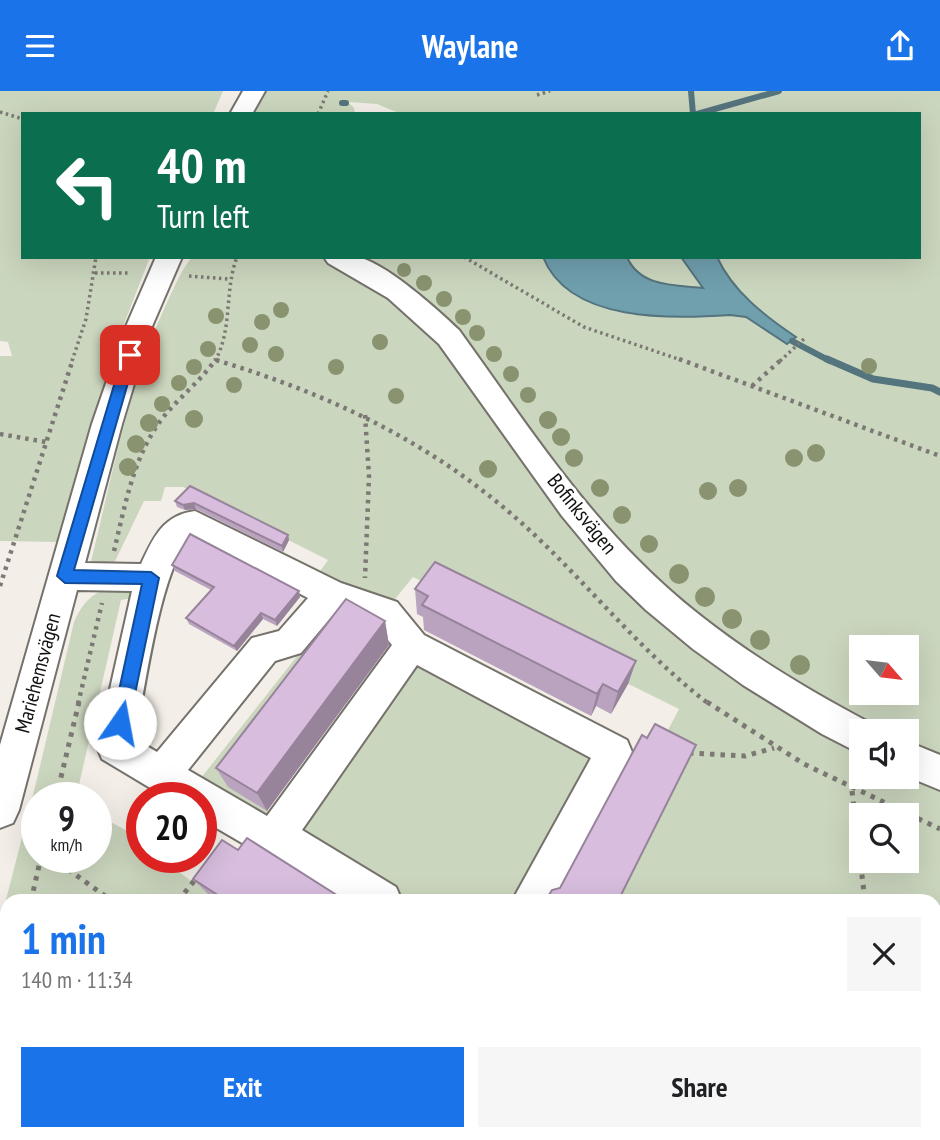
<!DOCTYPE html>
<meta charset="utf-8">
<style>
:root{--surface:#fff;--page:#f6f6f6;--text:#202124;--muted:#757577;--accent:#1a73e8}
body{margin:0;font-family:"PT Sans Narrow",sans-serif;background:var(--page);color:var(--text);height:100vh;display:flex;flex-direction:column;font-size:26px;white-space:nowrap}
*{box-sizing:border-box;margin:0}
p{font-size:23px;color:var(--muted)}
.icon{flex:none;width:38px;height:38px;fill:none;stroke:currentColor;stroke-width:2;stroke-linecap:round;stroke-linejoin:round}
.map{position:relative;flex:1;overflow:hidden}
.details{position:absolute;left:0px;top:803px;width:942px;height:247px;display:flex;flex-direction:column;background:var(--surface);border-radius:21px 21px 0 0;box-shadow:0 7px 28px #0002}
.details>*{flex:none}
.top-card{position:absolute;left:21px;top:21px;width:900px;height:147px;border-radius:0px;box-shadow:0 7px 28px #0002;background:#0b6e4f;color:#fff;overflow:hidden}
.needle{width:46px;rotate:118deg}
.buttons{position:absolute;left:849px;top:544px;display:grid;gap:14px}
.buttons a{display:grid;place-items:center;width:70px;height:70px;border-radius:0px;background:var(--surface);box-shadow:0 7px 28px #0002;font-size:35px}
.speed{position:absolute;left:21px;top:691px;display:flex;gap:14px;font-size:35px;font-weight:700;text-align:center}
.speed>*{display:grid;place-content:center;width:91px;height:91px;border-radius:50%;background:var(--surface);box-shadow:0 7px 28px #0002;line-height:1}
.speed small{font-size:18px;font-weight:400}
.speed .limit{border:10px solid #d22;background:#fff;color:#111}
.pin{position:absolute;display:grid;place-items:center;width:60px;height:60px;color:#fff;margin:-30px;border-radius:14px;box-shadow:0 4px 10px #0006}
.me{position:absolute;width:77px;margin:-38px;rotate:12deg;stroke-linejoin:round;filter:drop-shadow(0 0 5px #0008)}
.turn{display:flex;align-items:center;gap:24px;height:147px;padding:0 21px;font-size:32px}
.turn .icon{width:91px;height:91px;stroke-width:2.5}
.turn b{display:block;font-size:49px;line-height:60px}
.round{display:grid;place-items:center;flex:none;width:74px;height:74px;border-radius:0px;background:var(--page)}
.overview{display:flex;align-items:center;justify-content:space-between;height:119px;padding:0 21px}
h1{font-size:42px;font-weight:800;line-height:52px;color:var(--accent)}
.primary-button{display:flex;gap:14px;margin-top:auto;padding:14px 21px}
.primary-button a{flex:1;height:80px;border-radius:0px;background:var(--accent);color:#fff;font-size:28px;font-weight:800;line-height:80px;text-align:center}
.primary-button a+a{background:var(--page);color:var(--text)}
header{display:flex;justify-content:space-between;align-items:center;height:91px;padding:0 21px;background:var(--accent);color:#fff;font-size:32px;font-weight:800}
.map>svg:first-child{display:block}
</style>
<header><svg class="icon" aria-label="menu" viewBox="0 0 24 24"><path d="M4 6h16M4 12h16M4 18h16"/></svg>Waylane<svg class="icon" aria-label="share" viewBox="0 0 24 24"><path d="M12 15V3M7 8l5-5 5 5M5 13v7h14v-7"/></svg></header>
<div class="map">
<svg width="940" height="1049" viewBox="0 0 940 1049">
<rect width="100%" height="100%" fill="#f3efe8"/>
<!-- green -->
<path fill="#cbd6be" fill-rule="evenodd" d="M 0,0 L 223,0 L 213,23 L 23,23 L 23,166 L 150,166 L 117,251 L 58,451 L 0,450 L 0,265 L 12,265 L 8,251 L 0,250 Z
M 266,0 L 940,0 L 940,1049 L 276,1049 L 268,1043 L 934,1043 L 934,810 L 617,810 L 657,660 L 679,618 L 413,486 L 395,508 L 364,513 L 316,486 L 328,469 L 183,396 L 165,396 L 161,410 L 144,410 L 108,485 L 87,486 C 110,397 126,302 164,218 C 172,201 180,181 192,166 L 543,166 L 548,179 L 590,210 L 614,220 L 633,224 L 730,224 L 746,226 L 787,253 L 795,246 C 764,225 733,201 717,166 L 919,166 L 919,23 L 401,23 L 377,13 L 348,11 L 354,17 L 355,23 L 253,23 ZM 861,556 L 906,556 L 906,602 L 861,602 ZM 861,640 L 906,640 L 906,686 L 861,686 ZM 861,724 L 906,724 L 906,770 L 861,770 Z
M 627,166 L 681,166 L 704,197 C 675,194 640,197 627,166 Z
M 139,493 L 137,506 L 121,509 L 76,707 L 37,707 L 37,766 L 96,766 L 96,723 L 142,748 L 142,766 L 165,767 L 163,770 L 193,791 L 221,755 L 219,810 L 7,810 L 7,1012 L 0,1042 L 0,832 L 36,692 L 74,531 C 88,499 106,495 139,493 Z
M 327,512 L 370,535 L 229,696 L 274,724 L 265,735 L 197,692 L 331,522 Z
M 412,554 L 614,661 L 532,810 L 382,810 L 276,744 Z"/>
<!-- water -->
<path fill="#709fae" stroke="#54747e" stroke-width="2" d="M 543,166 L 627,166 C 640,196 674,194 703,197 L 681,166 L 717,166 C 733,201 765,225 796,246 L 787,253 L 746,226 L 730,224 C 672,228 569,232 543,166 Z"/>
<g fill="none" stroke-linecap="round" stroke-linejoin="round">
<!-- stream-far1 -->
<path stroke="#54747e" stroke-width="6" d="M 691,0 L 693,23
M 342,12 L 346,12
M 697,23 L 779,0
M 792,250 L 830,270"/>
<!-- stream -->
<path stroke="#54747e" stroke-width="7" d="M 827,268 L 873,288 L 932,297 L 940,301"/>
<defs>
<path id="minor" d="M 243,0 L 265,0 L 252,23 L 230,23 Z
M 156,166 L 182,166 L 150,240 L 122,333 L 85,472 L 141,473 C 153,447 163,424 195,420 L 341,492 L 397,511 L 424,544 L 627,649 L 632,661 L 627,673 L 553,810 L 512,810 L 591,667 L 417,574 L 302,739 L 396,796 L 402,810 L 346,810 L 271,762 L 249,756 L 201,728 L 201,707 L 167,707 L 102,668 L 97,656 L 132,500 L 77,499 L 19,719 L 13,732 L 0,737 L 0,654 L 92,333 L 124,240 ZM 192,446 L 308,507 L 279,540 L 252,547 L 157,661 L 135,648 C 144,604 161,471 192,446 ZM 337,519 L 373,531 L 392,554 L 267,725 L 188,679 L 275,570 L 301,562 Z
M 324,166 C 335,166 347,164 357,166 C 385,171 438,219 459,239 C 516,318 570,401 639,470 C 706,538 789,589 874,634 L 877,640 L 861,640 L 861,663 L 822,643 L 743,594 L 693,558 L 646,519 L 616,490 L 562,425 L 439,253 L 388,207 L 328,172 Z
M 906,650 L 940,664 L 940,699 L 906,685 Z
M 26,1043 L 70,1043 L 68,1049 L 24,1049 Z
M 156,1043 L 207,1043 L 209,1049 L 158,1049 Z"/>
</defs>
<!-- minor casing -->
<use href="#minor" stroke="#75716b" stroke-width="4"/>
<!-- path-far2 -->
<path stroke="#7c7975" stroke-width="3.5" stroke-dasharray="2.5 3.5" stroke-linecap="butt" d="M 537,4 L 550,0
M 0,21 L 23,28
M 318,23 L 328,0
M 464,166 L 584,236 L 684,270
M 95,182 L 130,182
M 189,185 L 228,188
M 216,269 L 219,270
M 72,270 L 86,228 L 96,166
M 215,270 C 233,238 224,200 237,166
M 780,270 L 805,247"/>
<!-- path-far1 -->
<path stroke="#7c7975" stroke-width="4.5" stroke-dasharray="3.5 5" stroke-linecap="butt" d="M 679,268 L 940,365
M 216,269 C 341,307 447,359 542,451 C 598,505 646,565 709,613
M 752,295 L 782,268
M 365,324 L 369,385 L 365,487
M 0,343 L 46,351
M 114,460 C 125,415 133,367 161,329 C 178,307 200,291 216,268
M 0,495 L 73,268
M 78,613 L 102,512"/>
<!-- path -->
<path stroke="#7c7975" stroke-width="5" stroke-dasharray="4.5 6" stroke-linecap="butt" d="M 707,611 L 804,673 L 940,738
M 689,662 L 745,665 L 774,657
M 852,700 L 865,810
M 56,707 L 79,611
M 51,766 L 112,810
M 31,810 L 41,766
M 178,810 L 198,785
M 0,947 L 7,916
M 934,1027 L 940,1026
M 443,1043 L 452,1049
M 757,1043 L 767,1046 L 795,1043
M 888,1043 L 888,1049
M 333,1049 L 334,1043
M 515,1049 L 518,1043"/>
<!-- minor -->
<use href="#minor" fill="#fff" fill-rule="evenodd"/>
</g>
<!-- trees -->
<g fill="#899370">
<circle cx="404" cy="179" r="7"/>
<circle cx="424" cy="192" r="8"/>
<circle cx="444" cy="208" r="8"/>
<circle cx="281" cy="219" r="8"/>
<circle cx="216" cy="225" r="8"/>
<circle cx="463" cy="226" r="8"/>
<circle cx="262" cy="231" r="8"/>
<circle cx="477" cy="242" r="8"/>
<circle cx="380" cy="251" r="8"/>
<circle cx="250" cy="254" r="8"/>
<circle cx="208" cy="258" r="8"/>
<circle cx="276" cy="263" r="8"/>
<circle cx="494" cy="263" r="8"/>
<circle cx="869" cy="275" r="8"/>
<circle cx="194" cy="276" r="8"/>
<circle cx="336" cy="276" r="8"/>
<circle cx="511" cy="283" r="8"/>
<circle cx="179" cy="292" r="8"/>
<circle cx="234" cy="294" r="8"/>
<circle cx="528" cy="304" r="8"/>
<circle cx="396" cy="305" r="8"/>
<circle cx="162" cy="313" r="8"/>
<circle cx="194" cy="328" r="9"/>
<circle cx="548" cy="329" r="9"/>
<circle cx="149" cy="332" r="9"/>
<circle cx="561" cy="346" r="9"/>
<circle cx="136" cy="353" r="9"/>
<circle cx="816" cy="362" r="9"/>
<circle cx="574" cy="367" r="9"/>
<circle cx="794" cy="367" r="9"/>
<circle cx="128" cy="376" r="9"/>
<circle cx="488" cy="378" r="9"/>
<circle cx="600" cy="397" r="9"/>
<circle cx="738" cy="397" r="9"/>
<circle cx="708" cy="400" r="9"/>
<circle cx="622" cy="424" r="9"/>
<circle cx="649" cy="453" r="9"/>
<circle cx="679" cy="483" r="10"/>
<circle cx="705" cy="506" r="10"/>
<circle cx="732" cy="528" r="10"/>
<circle cx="760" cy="549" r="10"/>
<circle cx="800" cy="574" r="10"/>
</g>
<!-- wall -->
<path fill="#baa3bf" d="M 190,395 L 288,444 L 289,449 L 283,461 L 196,418 L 185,419 L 177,416 L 175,410 Z
M 172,474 L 299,500 L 300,506 L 277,535 L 263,528 L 237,560 L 189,533 L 186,527 L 211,499 L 175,480 Z
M 415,498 L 636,570 L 628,593 L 611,623 L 596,615 L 591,625 L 424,539 L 423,526 L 417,523 Z
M 385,530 L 389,554 L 267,720 L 228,696 L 216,677 Z
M 238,759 L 346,810 L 219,810 L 208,803 L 193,788 Z"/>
<!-- shaded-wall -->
<path fill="#97849b" d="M 194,412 L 196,418 L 185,419 L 183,414 Z
M 288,444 L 289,449 L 283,461 L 282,455 Z
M 299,500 L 300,506 L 277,535 L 275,529 Z
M 261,522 L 263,528 L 237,560 L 234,555 Z
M 385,530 L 389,554 L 267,720 L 257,702 Z
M 636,570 L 628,593 L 611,623 L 618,601 Z
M 603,593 L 596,615 L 591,625 L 597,603 Z
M 150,1043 L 154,1043 L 156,1049 L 152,1049 Z"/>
<!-- building -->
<path fill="#d8bdde" stroke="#97849b" stroke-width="2" d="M 190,395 L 288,444 L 282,455 L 194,412 L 183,414 L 175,410 Z
M 190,443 L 299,500 L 275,529 L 261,522 L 234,555 L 186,527 L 214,496 L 172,474 Z
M 435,471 L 636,570 L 618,601 L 603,593 L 597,603 L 422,514 L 428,505 L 415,498 Z
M 346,508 L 385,530 L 257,702 L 216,677 Z
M 655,633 L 696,654 L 618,810 L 545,810 L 552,799 L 560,797 L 642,644 L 647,647 Z
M 247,747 L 346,810 L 227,810 L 193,788 L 222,749 L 238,759 Z
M 71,1043 L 150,1043 L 152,1049 L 66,1049 Z
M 206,1043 L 266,1043 L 274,1049 L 208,1049 L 208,1048 Z"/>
<!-- route -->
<path fill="#1a73e8" stroke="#114b97" stroke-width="2" d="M 130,259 L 136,264 L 74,479 L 151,481 L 159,487 L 129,632 L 126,637 L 120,640 L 114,637 L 112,632 L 142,493 L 65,492 L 57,485 L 123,264 Z"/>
<g text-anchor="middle" stroke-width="6" stroke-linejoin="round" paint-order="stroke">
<!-- street labels -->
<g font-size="21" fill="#12110f" stroke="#fff">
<text transform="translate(582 423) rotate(51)" y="7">Bofinksvägen</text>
<text transform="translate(38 582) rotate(-75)" y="7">Mariehemsvägen</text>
</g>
</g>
</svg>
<div class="buttons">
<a><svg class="needle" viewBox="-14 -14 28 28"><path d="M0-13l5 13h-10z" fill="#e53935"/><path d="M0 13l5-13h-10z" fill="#757577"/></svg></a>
<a><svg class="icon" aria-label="sound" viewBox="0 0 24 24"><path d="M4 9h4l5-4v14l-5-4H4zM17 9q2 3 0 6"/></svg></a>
<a><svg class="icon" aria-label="search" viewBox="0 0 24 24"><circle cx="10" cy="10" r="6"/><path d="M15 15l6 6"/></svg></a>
</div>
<div class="speed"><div>9<small>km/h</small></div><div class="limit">20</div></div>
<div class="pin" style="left:130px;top:264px;background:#d93025"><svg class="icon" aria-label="arrive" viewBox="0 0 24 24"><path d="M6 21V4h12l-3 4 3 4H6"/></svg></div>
<svg class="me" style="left:120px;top:632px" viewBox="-20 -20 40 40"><circle r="19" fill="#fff"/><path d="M0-13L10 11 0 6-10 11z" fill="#1a73e8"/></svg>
<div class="top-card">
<div class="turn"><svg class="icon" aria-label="left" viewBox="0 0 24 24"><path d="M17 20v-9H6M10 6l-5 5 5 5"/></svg><div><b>40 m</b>Turn left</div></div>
</div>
<section class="details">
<div class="overview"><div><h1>1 min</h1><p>140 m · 11:34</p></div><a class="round"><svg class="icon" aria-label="close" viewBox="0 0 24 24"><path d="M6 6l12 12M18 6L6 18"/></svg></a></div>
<div class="primary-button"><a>Exit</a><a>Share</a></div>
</section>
</div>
